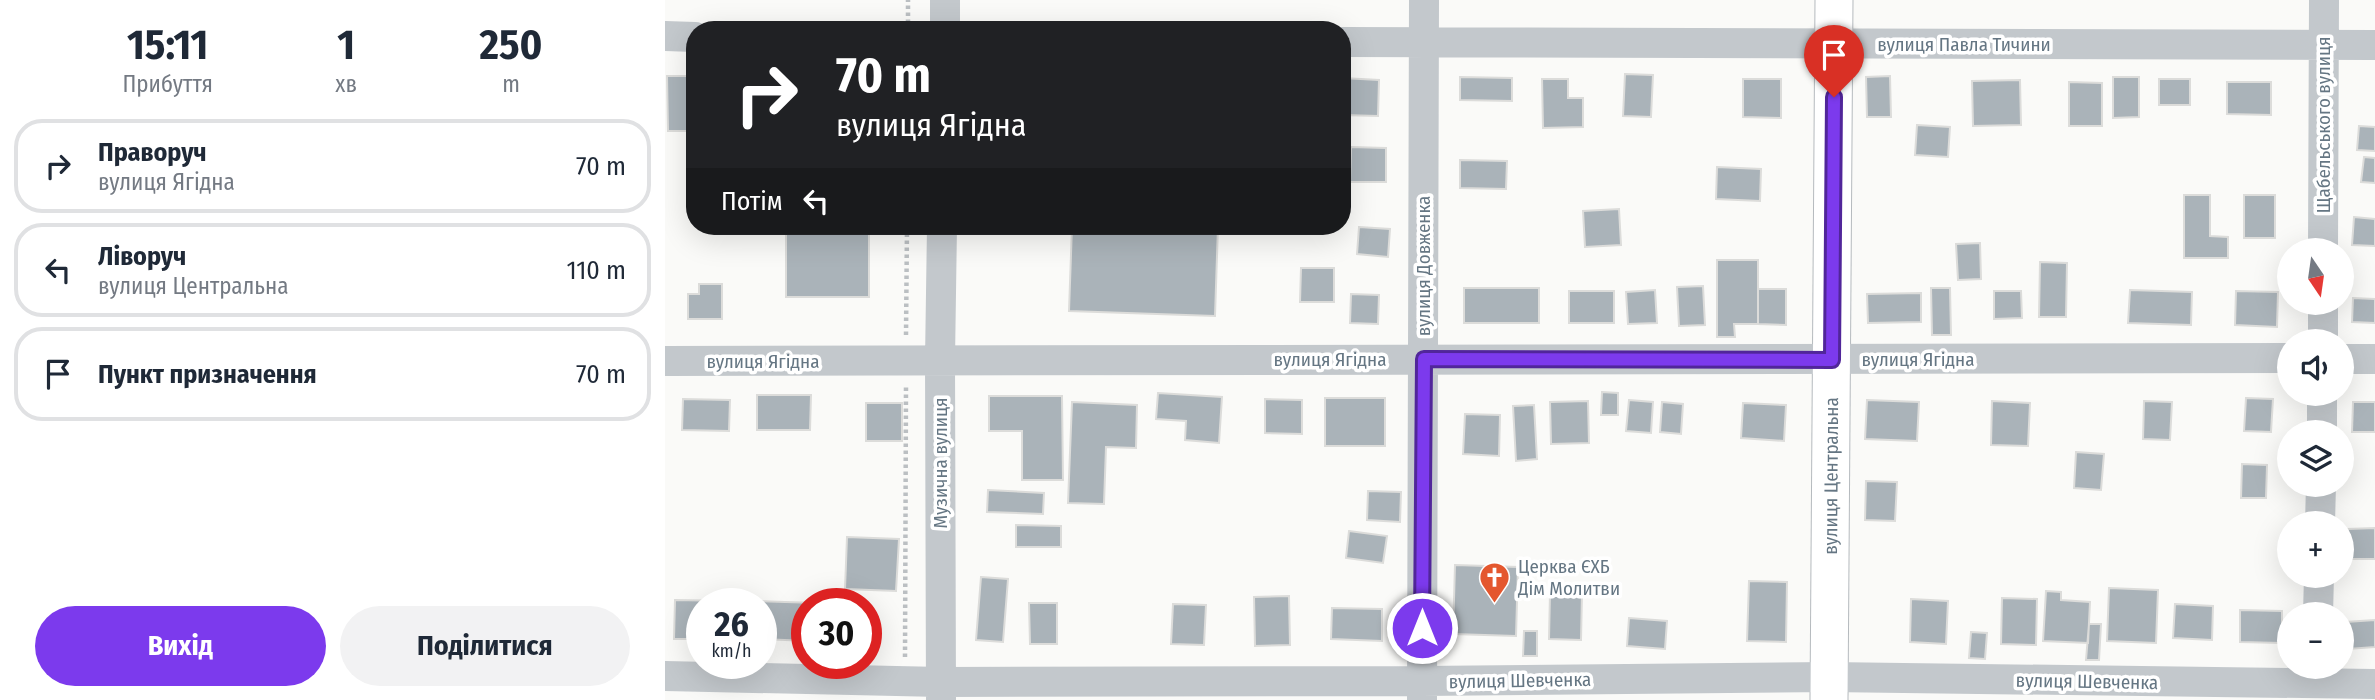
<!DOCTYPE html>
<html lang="uk">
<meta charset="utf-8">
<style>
:root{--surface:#fff;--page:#f2f2f3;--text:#1f2937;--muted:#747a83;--line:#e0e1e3;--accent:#7c3aed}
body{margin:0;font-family:"Fira Sans Condensed",sans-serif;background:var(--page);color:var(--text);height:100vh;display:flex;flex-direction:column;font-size:26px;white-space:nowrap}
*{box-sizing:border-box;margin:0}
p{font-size:23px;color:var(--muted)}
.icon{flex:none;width:38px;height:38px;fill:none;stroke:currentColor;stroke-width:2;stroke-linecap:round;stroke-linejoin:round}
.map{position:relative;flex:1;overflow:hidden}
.panel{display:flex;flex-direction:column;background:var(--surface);width:665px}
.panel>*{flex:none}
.guide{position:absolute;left:21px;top:21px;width:665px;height:214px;border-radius:28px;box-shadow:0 7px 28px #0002;background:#202124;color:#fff;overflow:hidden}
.needle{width:46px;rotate:167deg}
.buttons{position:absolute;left:1612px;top:238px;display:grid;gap:14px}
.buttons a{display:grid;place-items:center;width:77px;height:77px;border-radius:50%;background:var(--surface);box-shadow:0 7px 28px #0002;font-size:35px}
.speed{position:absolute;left:21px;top:588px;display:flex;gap:14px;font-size:35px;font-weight:700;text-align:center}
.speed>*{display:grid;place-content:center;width:91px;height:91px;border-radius:50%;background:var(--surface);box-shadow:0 7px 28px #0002;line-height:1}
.speed small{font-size:18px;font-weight:400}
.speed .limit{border:10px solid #d22;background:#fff;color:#111}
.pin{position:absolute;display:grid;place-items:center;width:60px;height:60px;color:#fff;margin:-72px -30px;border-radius:50% 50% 50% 0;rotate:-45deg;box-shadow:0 0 7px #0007}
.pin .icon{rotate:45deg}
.me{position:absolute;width:77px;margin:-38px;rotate:0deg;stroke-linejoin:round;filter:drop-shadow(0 0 5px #0008)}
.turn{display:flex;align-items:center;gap:24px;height:147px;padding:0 35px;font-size:32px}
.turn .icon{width:91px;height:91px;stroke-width:2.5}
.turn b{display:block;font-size:49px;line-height:60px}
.then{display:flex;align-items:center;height:66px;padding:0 35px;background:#0003;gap:14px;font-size:26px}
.eta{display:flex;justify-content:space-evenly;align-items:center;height:119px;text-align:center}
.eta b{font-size:42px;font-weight:700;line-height:49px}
.button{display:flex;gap:14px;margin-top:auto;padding:14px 35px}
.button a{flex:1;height:80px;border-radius:42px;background:var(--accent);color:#fff;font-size:28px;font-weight:700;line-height:80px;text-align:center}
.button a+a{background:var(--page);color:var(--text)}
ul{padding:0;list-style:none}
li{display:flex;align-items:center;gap:21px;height:94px;margin:0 14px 10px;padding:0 21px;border:4px solid var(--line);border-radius:28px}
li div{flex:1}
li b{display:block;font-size:26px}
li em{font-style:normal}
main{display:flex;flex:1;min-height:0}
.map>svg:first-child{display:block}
</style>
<main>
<section class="panel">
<div class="eta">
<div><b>15:11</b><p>Прибуття</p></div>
<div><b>1</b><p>хв</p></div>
<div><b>250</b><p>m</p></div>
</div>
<ul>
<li><svg class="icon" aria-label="right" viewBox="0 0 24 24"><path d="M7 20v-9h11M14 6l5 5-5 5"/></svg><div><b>Праворуч</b><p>вулиця Ягідна</p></div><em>70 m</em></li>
<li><svg class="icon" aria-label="left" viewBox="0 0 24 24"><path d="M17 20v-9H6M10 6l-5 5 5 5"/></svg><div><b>Ліворуч</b><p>вулиця Центральна</p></div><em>110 m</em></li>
<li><svg class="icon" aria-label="arrive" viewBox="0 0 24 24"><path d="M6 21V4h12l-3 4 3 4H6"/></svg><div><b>Пункт призначення</b></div><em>70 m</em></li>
</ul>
<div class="button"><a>Вихід</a><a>Поділитися</a></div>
</section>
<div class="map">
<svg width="1710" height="700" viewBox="0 0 1710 700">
<rect width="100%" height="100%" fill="#fafaf8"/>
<!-- building -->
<path fill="#aab3b9" stroke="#dcdcda" stroke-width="2" d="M 960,74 L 988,75 L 986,117 L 958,116 Z
M 2,76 L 30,76 L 28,131 L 3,131 Z
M 1225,76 L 1226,117 L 1202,117 L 1201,77 Z
M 795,77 L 847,78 L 847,101 L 795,100 Z
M 1448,77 L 1474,77 L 1474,117 L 1448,118 Z
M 677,78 L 714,80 L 713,116 L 677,115 Z
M 877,79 L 903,79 L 903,98 L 918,98 L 918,127 L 878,128 Z
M 1078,79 L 1116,79 L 1116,118 L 1078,117 Z
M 1494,79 L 1525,79 L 1525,105 L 1494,105 Z
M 1355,80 L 1356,125 L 1308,126 L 1307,81 Z
M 1404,82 L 1437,83 L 1437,126 L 1404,126 Z
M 1562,82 L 1606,82 L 1606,115 L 1562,114 Z
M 1252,125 L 1285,127 L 1283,157 L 1250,155 Z
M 1694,126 L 1710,127 L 1710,151 L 1692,150 Z
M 686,147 L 721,148 L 721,182 L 685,182 Z
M 1699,157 L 1710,158 L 1710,183 L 1696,182 Z
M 795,160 L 842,161 L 841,189 L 795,188 Z
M 1052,167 L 1096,169 L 1095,201 L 1051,199 Z
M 1519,195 L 1545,195 L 1545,236 L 1563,237 L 1563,258 L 1519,258 Z
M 1579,195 L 1610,195 L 1610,238 L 1579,238 Z
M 954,209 L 956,245 L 920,247 L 918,211 Z
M 1689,217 L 1710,219 L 1710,246 L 1687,245 Z
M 106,226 L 204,226 L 204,297 L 121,297 L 121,234 L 106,233 Z
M 407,226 L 553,226 L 550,316 L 404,311 Z
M 694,227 L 725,229 L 723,257 L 692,254 Z
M 1315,243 L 1316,279 L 1293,280 L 1291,244 Z
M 1052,260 L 1093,260 L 1093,324 L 1069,324 L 1070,337 L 1052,337 Z
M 1375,262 L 1402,263 L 1401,317 L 1374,317 Z
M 636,268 L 669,268 L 669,302 L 635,302 Z
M 34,284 L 57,284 L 57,319 L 23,319 L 23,294 L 34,294 Z
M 1038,286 L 1040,325 L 1014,326 L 1012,287 Z
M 799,288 L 874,288 L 874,323 L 799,323 Z
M 1266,288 L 1285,288 L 1286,335 L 1267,335 Z
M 1093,289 L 1121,289 L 1121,325 L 1093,324 Z
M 990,290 L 992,323 L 963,324 L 961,292 Z
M 1465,290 L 1527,292 L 1526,325 L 1463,323 Z
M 904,291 L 949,291 L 949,323 L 904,323 Z
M 1329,291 L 1356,291 L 1357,318 L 1329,319 Z
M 1571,291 L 1613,292 L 1612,327 L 1570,325 Z
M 1256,293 L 1256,322 L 1203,323 L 1202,294 Z
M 686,294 L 714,295 L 713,324 L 685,323 Z
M 1688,298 L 1710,299 L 1710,323 L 1687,322 Z
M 937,392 L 953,393 L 953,415 L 936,415 Z
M 493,393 L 557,397 L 554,443 L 520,440 L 521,421 L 491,419 Z
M 92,395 L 146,395 L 145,430 L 92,430 Z
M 324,396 L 397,396 L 398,480 L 357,480 L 357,431 L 324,431 Z
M 660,398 L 720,398 L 720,446 L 660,446 Z
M 1581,398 L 1608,399 L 1606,432 L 1579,431 Z
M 18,399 L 65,400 L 64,431 L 17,430 Z
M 600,399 L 637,400 L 637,434 L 600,433 Z
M 964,400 L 988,402 L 986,433 L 961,431 Z
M 1202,400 L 1254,402 L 1252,441 L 1200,439 Z
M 923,401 L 924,443 L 886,444 L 885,402 Z
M 1327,401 L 1365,403 L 1363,446 L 1326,445 Z
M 1479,401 L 1507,402 L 1505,440 L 1478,439 Z
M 407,402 L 472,405 L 471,448 L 441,447 L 439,504 L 403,503 Z
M 997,402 L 1018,404 L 1016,434 L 995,432 Z
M 1688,402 L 1710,402 L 1710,432 L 1687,432 Z
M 201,403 L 237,403 L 237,441 L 201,441 Z
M 1078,403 L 1121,405 L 1119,441 L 1076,438 Z
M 869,405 L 872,459 L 851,461 L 848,406 Z
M 800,414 L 835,415 L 834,456 L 798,454 Z
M 1411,452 L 1439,454 L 1436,490 L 1409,488 Z
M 1577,464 L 1602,465 L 1601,498 L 1576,498 Z
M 1201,481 L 1232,482 L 1230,521 L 1200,520 Z
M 323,490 L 379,493 L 378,514 L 322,512 Z
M 703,491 L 736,492 L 735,522 L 702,520 Z
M 351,525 L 396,526 L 396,547 L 351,547 Z
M 1710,528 L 1710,559 L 1684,559 L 1683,529 Z
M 684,531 L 722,536 L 718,563 L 681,558 Z
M 182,537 L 234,539 L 231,591 L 180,589 Z
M 790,565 L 853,567 L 851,636 L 788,634 Z
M 316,577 L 343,579 L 338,642 L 311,640 Z
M 1084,581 L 1122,582 L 1121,642 L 1082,641 Z
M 1444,588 L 1493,590 L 1491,643 L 1442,641 Z
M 1381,591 L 1396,592 L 1396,600 L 1425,602 L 1423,643 L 1378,641 Z
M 885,593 L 917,594 L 916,640 L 884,639 Z
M 624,596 L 625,645 L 590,646 L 589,597 Z
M 1337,598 L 1372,599 L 1371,645 L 1336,644 Z
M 1246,599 L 1283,601 L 1281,644 L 1245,642 Z
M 10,600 L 64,601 L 64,604 L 37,604 L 37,639 L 9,639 Z
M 92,601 L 152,603 L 142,604 L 142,641 L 96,639 L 96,604 L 92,604 Z
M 364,603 L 392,603 L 392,644 L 365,644 Z
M 508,604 L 541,605 L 539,645 L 506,644 Z
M 1510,604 L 1548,606 L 1547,640 L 1508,638 Z
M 667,608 L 717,609 L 717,641 L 666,639 Z
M 1575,610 L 1617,611 L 1617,643 L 1575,642 Z
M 964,618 L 1002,621 L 1000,649 L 962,646 Z
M 1710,620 L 1710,647 L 1683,649 L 1681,622 Z
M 1424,624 L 1436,624 L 1434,660 L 1421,660 Z
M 859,631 L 872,631 L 872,656 L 858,656 Z
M 1306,632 L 1322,633 L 1320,659 L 1304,658 Z"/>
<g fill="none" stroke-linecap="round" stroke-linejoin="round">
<defs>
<g id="major">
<path id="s1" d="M 1164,700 L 1169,0"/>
</g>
</defs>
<!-- major casing -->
<use href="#major" stroke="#b5babe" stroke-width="39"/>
<!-- path -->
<path stroke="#bbbfc2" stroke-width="4.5" stroke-dasharray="3.5 3.5" stroke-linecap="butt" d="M 243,30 L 243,0
M 241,335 L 242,226
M 240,657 L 241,386"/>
<!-- minor -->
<path stroke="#c3c8cc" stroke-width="30" d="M 280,0 L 280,30
M 0,36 L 30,37
M 677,42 L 1710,45
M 1658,250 L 1659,0
M 1658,303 L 1658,341
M 1676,359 L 1710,359
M 0,361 L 1624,358
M 1657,432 L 1657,394
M 1655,523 L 1656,485
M 1653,614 L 1654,576
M 0,676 L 276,682 L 757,681 L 1164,677 L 1710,684
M 276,700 L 275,360 L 277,226
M 757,700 L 759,0"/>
<!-- major -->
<use href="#major" stroke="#fff" stroke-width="37"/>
</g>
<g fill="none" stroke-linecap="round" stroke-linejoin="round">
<defs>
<path id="route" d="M 757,628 L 759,359 L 1167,360 L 1169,97"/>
</defs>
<!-- route casing -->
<use href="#route" stroke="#51269a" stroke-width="18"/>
<!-- route -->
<use href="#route" stroke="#7c3aed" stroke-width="12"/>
</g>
<!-- icons -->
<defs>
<symbol id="church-pin" viewBox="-11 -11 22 30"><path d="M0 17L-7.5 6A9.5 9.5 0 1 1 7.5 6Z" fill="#e4572e" stroke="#fff"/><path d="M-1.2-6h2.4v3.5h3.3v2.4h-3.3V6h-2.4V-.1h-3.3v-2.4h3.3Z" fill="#fff"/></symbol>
</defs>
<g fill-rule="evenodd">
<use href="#church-pin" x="812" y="560" width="35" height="47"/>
</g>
<g text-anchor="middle" stroke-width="7" stroke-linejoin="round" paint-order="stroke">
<!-- street labels -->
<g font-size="19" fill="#657683" stroke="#fff">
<text x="1299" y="51">вулиця Павла Тичини</text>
<text transform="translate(1658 125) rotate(-90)" y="7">Щабельського вулиця</text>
<text transform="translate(758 266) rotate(-90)" y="7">вулиця Довженка</text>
<text x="665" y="366">вулиця Ягідна</text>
<text x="1253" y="366">вулиця Ягідна</text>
<text x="98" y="368">вулиця Ягідна</text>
<text transform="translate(275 463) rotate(-90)" y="7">Музична вулиця</text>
<text dy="7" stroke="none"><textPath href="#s1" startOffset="224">вулиця Центральна</textPath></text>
<text transform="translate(855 680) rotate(-1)" y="7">вулиця Шевченка</text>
<text transform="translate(1422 681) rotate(1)" y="7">вулиця Шевченка</text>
</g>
<!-- poi labels -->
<g font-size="19" fill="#657683" stroke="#fff" text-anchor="start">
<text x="853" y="573">Церква ЄХБ<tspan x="853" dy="22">Дім Молитви</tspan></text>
</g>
</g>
</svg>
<div class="buttons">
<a><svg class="needle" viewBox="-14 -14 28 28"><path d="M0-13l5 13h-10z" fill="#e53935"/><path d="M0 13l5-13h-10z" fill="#747a83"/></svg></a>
<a><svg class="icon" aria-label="sound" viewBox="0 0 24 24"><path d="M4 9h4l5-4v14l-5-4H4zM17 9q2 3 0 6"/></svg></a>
<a><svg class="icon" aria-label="layers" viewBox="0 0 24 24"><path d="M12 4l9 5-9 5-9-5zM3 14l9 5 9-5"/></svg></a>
<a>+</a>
<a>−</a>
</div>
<div class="speed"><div>26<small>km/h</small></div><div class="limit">30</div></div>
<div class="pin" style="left:1169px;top:97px;background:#d93025"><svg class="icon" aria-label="arrive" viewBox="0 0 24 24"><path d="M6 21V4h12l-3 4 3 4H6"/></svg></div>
<svg class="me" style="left:757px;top:628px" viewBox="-20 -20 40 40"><circle r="17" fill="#7c3aed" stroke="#fff" stroke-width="3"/><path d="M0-11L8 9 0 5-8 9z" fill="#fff"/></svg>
<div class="guide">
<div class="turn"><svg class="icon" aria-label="right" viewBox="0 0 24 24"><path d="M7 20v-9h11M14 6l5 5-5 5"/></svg><div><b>70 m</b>вулиця Ягідна</div></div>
<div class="then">Потім<svg class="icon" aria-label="left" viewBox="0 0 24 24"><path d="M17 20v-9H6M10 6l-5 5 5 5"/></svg></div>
</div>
</div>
</main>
